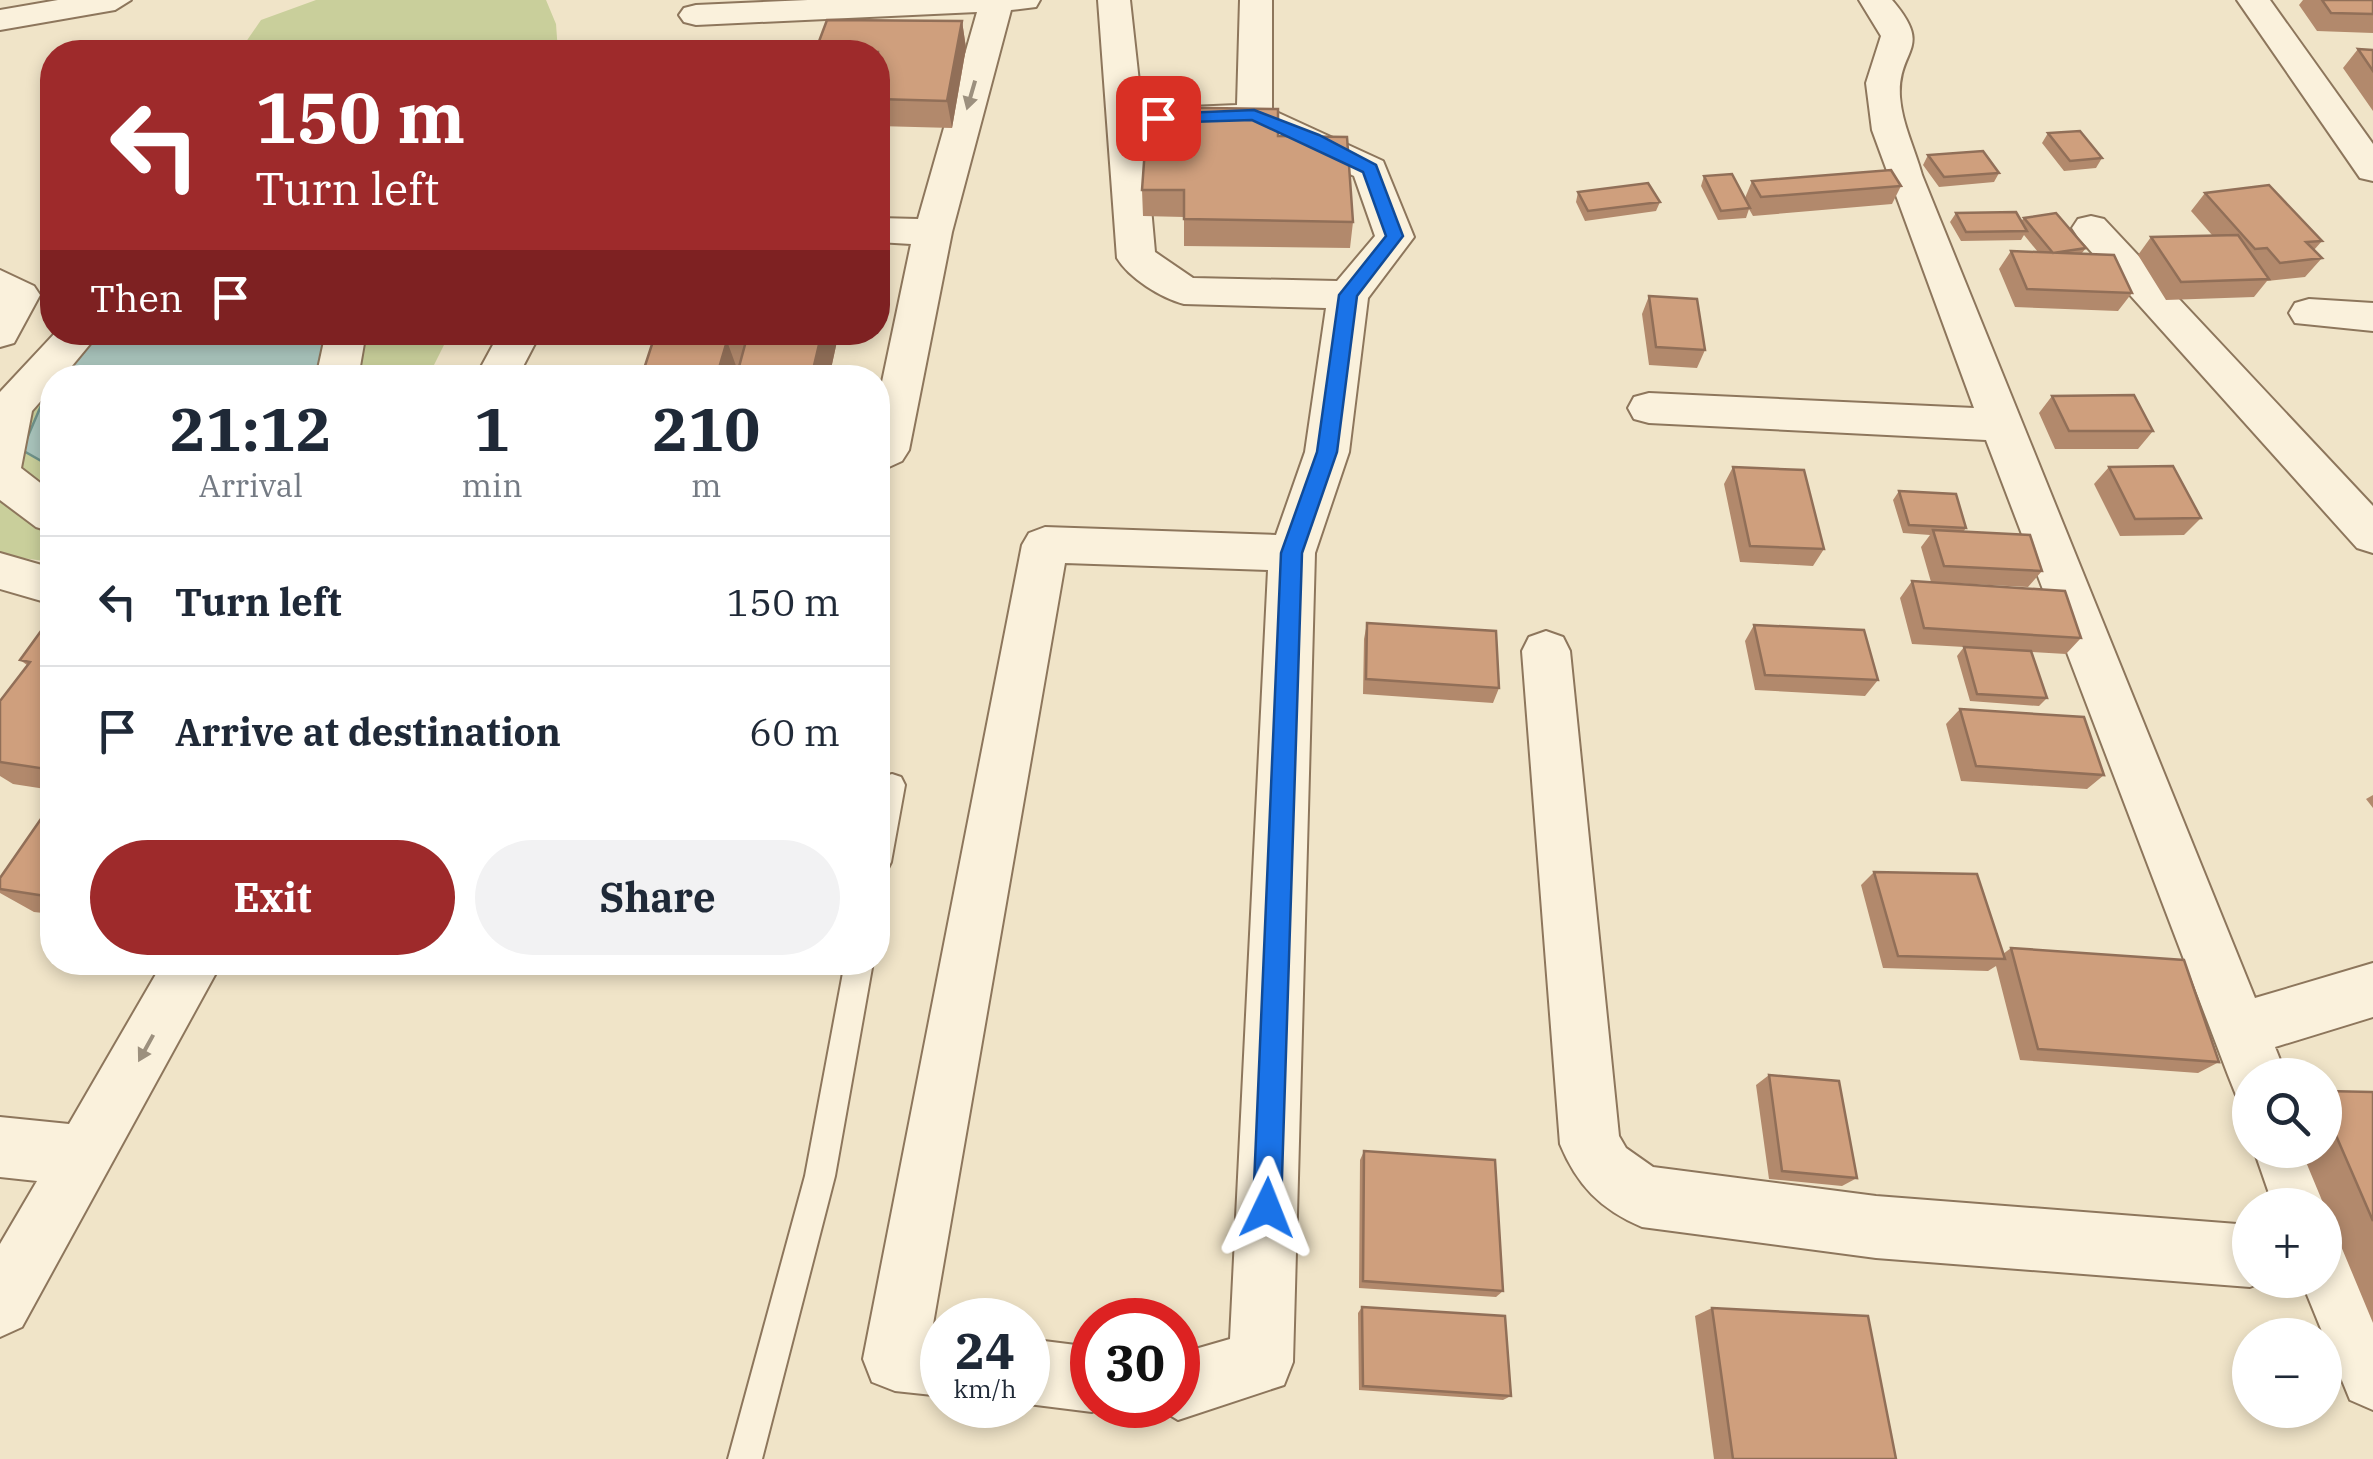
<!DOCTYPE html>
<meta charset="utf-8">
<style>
:root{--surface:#fff;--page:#f2f2f3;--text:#1f2937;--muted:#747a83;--line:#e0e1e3;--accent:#9e2a2b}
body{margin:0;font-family:"IBM Plex Serif",serif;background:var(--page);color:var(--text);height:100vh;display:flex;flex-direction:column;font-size:38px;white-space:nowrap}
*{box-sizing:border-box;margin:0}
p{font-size:32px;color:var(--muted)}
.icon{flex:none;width:55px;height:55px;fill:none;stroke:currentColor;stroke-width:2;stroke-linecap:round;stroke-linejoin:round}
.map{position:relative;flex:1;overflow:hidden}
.drawer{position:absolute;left:40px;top:365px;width:850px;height:610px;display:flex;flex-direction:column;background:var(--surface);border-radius:40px;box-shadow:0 5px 15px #0003}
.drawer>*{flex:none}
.hud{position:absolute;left:40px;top:40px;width:850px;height:305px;border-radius:40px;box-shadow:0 5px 15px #0003;background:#9e2a2b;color:#fff;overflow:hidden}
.tools{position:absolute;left:2232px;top:1058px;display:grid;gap:20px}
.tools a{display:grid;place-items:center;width:110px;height:110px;border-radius:50%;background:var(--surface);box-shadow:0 5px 15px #0003;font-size:50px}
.speed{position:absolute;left:920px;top:1298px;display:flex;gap:20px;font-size:50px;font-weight:700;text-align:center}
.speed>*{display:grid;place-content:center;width:130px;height:130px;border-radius:50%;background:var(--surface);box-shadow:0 5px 15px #0003;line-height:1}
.speed small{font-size:25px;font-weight:400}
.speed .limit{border:15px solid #d22;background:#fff;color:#111}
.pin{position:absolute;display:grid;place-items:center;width:85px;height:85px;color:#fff;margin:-42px;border-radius:20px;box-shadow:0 5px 15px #0006}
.me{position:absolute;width:110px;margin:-55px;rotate:2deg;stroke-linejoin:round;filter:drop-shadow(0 0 8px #0008)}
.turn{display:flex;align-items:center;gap:35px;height:210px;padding:0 50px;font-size:45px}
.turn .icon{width:130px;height:130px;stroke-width:2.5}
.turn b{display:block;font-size:70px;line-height:85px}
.then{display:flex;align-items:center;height:95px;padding:0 50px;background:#0003;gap:20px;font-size:38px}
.eta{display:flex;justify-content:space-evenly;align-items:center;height:170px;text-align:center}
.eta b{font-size:60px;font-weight:700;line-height:70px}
.action{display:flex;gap:20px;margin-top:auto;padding:20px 50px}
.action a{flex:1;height:115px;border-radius:60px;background:var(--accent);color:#fff;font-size:40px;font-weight:700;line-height:115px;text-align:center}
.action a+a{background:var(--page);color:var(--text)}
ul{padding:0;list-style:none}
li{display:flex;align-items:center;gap:30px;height:130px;padding:0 50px;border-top:2px solid var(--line)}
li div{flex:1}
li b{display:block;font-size:38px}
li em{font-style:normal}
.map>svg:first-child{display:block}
</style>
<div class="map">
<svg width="2373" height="1459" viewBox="0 0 2373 1459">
<rect width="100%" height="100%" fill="#f0e4c8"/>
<!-- green -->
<path fill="#c9cf9b" d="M 316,0 L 546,0 L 556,24 L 558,52 L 239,52 L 261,20 Z
M 65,333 L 450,333 L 428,377 L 52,378 L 52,562 L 0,555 L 0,423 Z"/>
<!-- water -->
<path fill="#a9c4bc" stroke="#6f938a" stroke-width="2.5" d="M 332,332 L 335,341 L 315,377 L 54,378 L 102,333 Z
M 52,380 L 52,467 L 22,450 Z"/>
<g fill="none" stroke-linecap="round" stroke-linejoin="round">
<defs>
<path id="lane" d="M 892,774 L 901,777 L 905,785 L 891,862 L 887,870 L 878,874 L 878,794 L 883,777 Z
M 845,962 L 873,962 L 835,1176 L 762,1459 L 728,1459 L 805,1176 Z"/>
<path id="street" d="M 58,0 L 131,0 L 115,10 L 0,30 L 0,10 Z
M 808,0 L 1040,0 L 1036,7 L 1011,10 L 952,232 L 909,450 L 902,461 L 878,472 L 878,401 L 911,244 L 878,242 L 878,218 L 918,219 L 977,12 L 696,25 L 684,22 L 679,15 L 684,8 L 696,5 Z
M 1098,0 L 1130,0 L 1142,109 L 1237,105 L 1240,0 L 1272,0 L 1272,110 L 1383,161 L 1414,237 L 1368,298 L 1349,452 L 1315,553 L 1293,1362 L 1284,1385 L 1178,1420 L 1153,1405 L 1178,1405 L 1178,1354 L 1230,1339 L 1268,570 L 1065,563 L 932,1330 L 942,1332 L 942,1396 L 895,1391 L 872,1382 L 863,1359 L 1022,545 L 1029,533 L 1045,527 L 1276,535 L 1305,452 L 1326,308 L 1184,304 C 1161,298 1129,278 1117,258 ZM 1249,126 L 1354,176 L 1375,236 L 1337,281 L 1193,278 L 1155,252 L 1144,130 Z
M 1859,0 L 1892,0 C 1935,50 1897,48 1900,97 C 1902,124 1915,149 1922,175 L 2255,998 L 2373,963 L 2373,1017 L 2275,1047 L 2286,1075 L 2250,1075 L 2250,1101 L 2236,1095 L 2228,1075 L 1986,440 L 1649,423 L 1634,419 L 1628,408 L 1634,397 L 1649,393 L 1974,408 L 1872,130 L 1866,83 L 1881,36 Z
M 2237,0 L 2270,0 L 2373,144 L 2373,181 L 2360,178 Z
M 2091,216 L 2104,219 L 2373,506 L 2373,553 L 2357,548 L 2078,237 L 2072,228 L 2078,219 Z
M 0,270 L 34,286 L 40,295 L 14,343 L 0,347 Z
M 2309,299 L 2373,303 L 2373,331 L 2295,323 L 2289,313 L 2295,303 Z
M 56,332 L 100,332 L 62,378 L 52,378 L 52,388 L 32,411 L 21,468 L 52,492 L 52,532 L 36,527 L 0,500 L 0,392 Z
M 326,332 L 366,332 L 358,378 L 316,378 Z
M 500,332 L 541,332 L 517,378 L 475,378 Z
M 0,553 L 52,568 L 52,604 L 0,589 Z
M 1546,631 L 1563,637 L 1570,651 L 1619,1136 L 1626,1148 L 1653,1167 L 1876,1196 L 2250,1225 L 2250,1280 L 2267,1280 L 2250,1287 L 1876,1258 L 1642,1227 C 1600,1209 1577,1185 1560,1144 L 1522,651 L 1529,637 Z
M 163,962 L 222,962 L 22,1327 L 0,1337 L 0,1244 L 37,1181 L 0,1177 L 0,1117 L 69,1124 Z
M 2254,1150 L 2314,1150 L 2335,1205 L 2326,1227 L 2325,1205 L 2273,1205 Z
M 2325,1232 L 2347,1241 L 2373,1301 L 2373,1410 L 2350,1400 L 2301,1280 L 2325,1280 Z
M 1028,1339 L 1092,1347 L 1092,1405 L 1108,1405 L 1092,1412 L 1028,1404 Z"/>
</defs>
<!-- lane casing -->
<use href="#lane" stroke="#8d765c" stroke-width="4"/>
<!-- street casing -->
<use href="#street" stroke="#8d765c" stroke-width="4"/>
<!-- lane -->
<use href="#lane" fill="#faf1dc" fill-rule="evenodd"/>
<!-- street -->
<use href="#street" fill="#faf1dc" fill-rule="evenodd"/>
</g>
<!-- wall -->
<path fill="#b2896c" d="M 2303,0 L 2373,0 L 2373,33 L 2317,31 L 2299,5 Z
M 962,21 L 966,48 L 952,128 L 878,126 L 878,52 Z
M 2358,49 L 2373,50 L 2373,111 L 2343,68 Z
M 2048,133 L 2102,158 L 2096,168 L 2064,171 L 2042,143 Z
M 1278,136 L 1353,222 L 1350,248 L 1184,246 L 1184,217 L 1143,216 L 1142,190 Z
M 1928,155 L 1999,173 L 1994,182 L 1939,187 L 1923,165 Z
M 1704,176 L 1745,198 L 1752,181 L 1901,186 L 1892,204 L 1753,216 L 1749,209 L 1746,218 L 1718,220 L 1701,186 Z
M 1578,192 L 1660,202 L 1656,211 L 1585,221 L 1576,202 Z
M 2205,193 L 2322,241 L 2314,250 L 2322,258 L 2305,277 L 2267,281 L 2254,297 L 2166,300 L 2138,255 L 2151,237 L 2212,235 L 2191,211 Z
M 1956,213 L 2021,221 L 2024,218 L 2086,248 L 2082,253 L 2132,293 L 2118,311 L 2015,307 L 1999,269 L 2011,251 L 2038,252 L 2024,235 L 2021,240 L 1961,241 L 1950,222 Z
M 1649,296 L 1705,350 L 1697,368 L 1649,365 L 1642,314 Z
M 570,332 L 839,332 L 829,378 L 641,378 L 655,337 L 571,336 Z
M 2052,396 L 2153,431 L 2138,449 L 2055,449 L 2039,413 Z
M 1733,467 L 1824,549 L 1813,566 L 1740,562 L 1724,484 Z
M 2109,467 L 2201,518 L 2184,535 L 2120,536 L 2094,484 Z
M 1899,491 L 1966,528 L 1963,532 L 2042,571 L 2028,587 L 1931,582 L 1921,547 L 1930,535 L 1903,533 L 1893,500 Z
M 1912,581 L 2081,638 L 2066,654 L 2032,652 L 2047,698 L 2039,706 L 1970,701 L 1957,656 L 1964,647 L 1999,649 L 1912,644 L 1900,598 Z
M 52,621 L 52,790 L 13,784 L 0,776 L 0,762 L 27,665 L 20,660 Z
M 1367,623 L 1499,688 L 1493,703 L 1363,694 L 1364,639 Z
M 1754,625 L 1878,680 L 1865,696 L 1755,690 L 1745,641 Z
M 1960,709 L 2104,775 L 2087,789 L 1961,781 L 1946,724 Z
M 2373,795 L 2373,808 L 2366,799 Z
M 52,803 L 52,914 L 34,912 L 0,893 L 0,878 Z
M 1874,872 L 2003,954 L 2011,948 L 2219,1062 L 2198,1073 L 2020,1060 L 1996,966 L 1988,971 L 1883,968 L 1861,885 Z
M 1769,1075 L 1857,1178 L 1842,1186 L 1769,1179 L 1756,1085 Z
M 2325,1091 L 2373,1092 L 2373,1323 L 2301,1150 L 2325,1150 Z
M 1364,1151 L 1503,1291 L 1496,1297 L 1359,1288 L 1360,1160 Z
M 1362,1307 L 1511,1396 L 1503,1400 L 1359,1390 L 1358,1313 Z
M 1712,1308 L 1896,1459 L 1714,1459 L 1695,1316 Z"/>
<!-- shaded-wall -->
<path fill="#916f58" d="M 962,21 L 966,48 L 952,128 L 947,101 Z
M 822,332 L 839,332 L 829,378 L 811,378 Z
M 727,341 L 739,374 L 738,378 L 716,378 Z
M 52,760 L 52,774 L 46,769 Z"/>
<!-- building -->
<path fill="#cf9f7d" stroke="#916f58" stroke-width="2.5" d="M 2322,0 L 2373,0 L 2373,14 L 2331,13 Z
M 827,20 L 962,21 L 947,101 L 878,99 L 878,52 L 815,52 Z
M 2358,49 L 2373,50 L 2373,71 Z
M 1148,107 L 1278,109 L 1278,136 L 1347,137 L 1353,222 L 1184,219 L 1184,190 L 1142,190 Z
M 2080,131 L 2102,158 L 2070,161 L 2048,133 Z
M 1983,151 L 1999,173 L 1944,177 L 1928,155 Z
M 1891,170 L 1901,186 L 1761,197 L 1752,181 Z
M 1732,174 L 1750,208 L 1721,211 L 1704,176 Z
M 1648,183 L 1660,202 L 1588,211 L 1578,192 Z
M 2269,185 L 2322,241 L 2306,242 L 2322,258 L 2280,263 L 2267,248 L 2255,249 L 2205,193 Z
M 2016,212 L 2027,231 L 1966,232 L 1956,213 Z
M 2056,213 L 2086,248 L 2053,253 L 2024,218 Z
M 2238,235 L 2269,279 L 2181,282 L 2151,237 Z
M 2011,251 L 2114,255 L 2132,293 L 2027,289 Z
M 1649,296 L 1697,299 L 1705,350 L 1656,347 Z
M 656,332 L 822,332 L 811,378 L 736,378 L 746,341 L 727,341 L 716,378 L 641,378 Z
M 2134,395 L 2153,431 L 2069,431 L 2052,396 Z
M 2173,466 L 2201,518 L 2135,519 L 2109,467 Z
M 1733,467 L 1804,470 L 1824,549 L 1750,546 Z
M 1899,491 L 1956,494 L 1966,528 L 1909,525 Z
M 1933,530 L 2030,535 L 2042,571 L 1944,566 Z
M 1912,581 L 2065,591 L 2081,638 L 1924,628 Z
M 49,620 L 52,621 L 52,760 L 46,769 L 0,762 L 0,701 L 30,662 L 20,660 Z
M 1367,623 L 1496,631 L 1499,688 L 1366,679 Z
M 1754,625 L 1864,630 L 1878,680 L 1765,675 Z
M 1964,647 L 2031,651 L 2047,698 L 1977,694 Z
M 1960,709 L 2084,717 L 2104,775 L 1976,766 Z
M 52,803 L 52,897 L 0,889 L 0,878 Z
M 1874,872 L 1977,874 L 2005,959 L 1898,956 Z
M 2011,948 L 2184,960 L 2219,1062 L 2038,1049 Z
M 1769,1075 L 1839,1081 L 1857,1178 L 1782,1171 Z
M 2325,1091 L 2373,1092 L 2373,1221 L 2325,1110 Z
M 1364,1151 L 1495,1160 L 1503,1291 L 1363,1281 Z
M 1362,1307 L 1505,1316 L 1511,1396 L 1363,1386 Z
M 1712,1308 L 1868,1316 L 1896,1459 L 1733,1459 Z"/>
<!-- one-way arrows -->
<defs><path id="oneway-solid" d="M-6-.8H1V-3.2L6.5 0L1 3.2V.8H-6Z" transform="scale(2.5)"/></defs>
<g fill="#9c907e">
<use href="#oneway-solid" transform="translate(971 95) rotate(106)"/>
<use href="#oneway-solid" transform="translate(146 1048) rotate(119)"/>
</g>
<!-- route -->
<path fill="#1a73e8" stroke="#114b97" stroke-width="2.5" d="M 1254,110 L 1319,135 L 1376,165 L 1403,236 L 1357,296 L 1337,452 L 1302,553 L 1281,1208 L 1277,1218 L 1267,1222 L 1257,1218 L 1253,1208 L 1281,553 L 1317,452 L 1339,295 L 1386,236 L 1363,172 L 1252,120 L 1158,123 L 1149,118 L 1158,114 Z"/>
</svg>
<div class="tools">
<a><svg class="icon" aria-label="search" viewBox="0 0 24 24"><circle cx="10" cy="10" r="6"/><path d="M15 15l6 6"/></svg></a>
<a>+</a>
<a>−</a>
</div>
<div class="speed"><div>24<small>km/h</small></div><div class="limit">30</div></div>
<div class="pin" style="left:1158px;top:118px;background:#d93025"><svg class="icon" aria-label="arrive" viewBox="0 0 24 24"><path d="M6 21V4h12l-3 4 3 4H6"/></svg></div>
<svg class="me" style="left:1267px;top:1208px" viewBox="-20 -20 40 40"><path d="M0-17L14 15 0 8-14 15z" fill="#1a73e8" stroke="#fff" stroke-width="4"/></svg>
<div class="hud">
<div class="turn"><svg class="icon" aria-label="left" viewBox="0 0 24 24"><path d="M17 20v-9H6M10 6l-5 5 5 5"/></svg><div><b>150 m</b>Turn left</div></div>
<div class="then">Then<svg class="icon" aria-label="arrive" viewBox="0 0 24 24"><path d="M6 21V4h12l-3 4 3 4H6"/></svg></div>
</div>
<section class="drawer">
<div class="eta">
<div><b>21:12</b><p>Arrival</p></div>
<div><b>1</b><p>min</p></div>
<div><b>210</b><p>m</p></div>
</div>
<ul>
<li><svg class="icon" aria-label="left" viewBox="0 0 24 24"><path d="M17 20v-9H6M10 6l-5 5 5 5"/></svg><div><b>Turn left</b></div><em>150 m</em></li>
<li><svg class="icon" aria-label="arrive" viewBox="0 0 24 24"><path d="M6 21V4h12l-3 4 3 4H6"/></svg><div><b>Arrive at destination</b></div><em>60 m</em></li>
</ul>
<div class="action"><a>Exit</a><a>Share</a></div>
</section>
</div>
